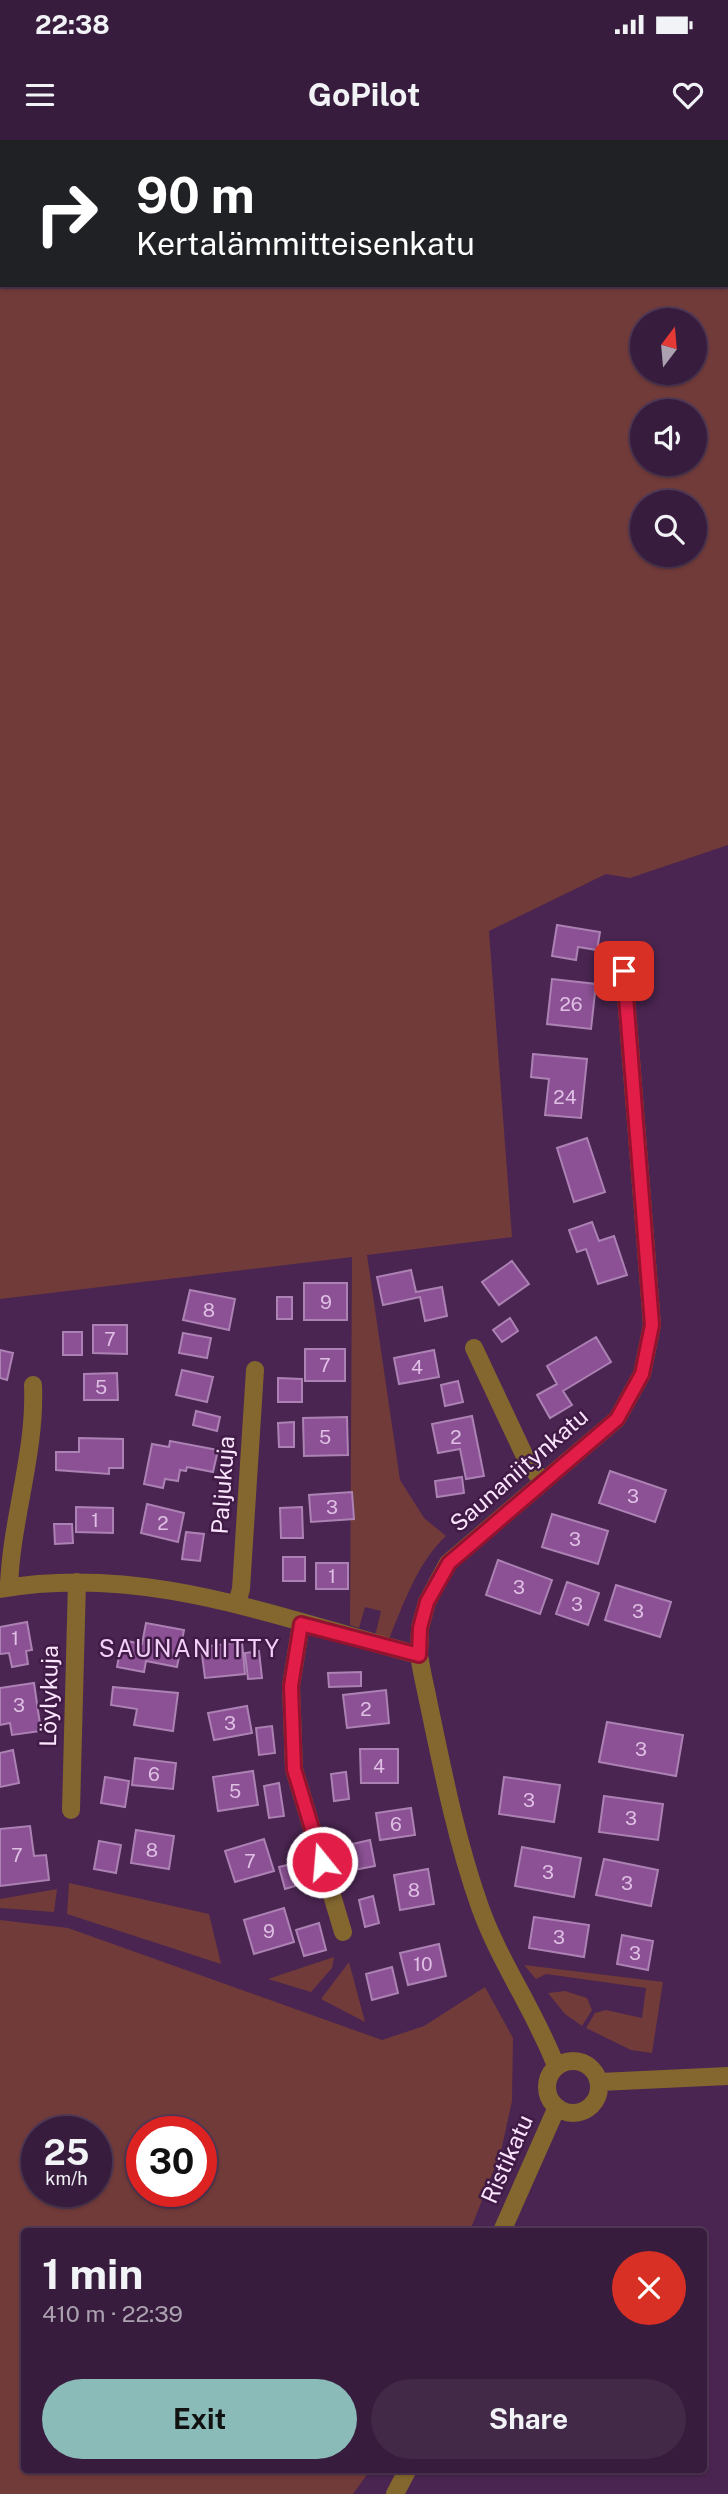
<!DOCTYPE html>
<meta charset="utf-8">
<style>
:root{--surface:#381c3d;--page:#432948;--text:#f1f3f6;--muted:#aba1b0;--line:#523a57;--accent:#8bbbb9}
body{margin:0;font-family:"Public Sans",sans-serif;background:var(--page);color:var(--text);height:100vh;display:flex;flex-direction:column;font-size:26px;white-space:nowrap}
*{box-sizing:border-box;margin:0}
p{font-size:23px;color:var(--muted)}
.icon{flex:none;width:38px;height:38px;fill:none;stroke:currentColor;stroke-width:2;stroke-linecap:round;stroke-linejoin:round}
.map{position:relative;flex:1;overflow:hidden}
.drawer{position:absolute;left:21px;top:2088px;width:686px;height:245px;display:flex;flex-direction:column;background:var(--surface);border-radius:7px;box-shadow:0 2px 5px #0004,0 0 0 2px var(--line)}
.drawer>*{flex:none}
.guide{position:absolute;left:0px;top:0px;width:728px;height:147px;box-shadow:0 2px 5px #0004,0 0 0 2px var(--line);background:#202124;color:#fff;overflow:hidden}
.needle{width:46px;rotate:16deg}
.fabs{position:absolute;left:630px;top:168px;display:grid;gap:14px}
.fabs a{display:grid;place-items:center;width:77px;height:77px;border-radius:50%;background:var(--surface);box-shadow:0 2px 5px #0004,0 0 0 2px var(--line);font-size:35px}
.speed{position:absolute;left:21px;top:1976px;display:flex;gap:14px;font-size:35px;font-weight:700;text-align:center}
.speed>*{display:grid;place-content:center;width:91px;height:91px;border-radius:50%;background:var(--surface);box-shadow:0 2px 5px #0004,0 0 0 2px var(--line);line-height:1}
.speed small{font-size:18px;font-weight:400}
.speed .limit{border:10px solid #d22;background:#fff;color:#111}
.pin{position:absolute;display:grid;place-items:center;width:60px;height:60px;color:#fff;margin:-30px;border-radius:14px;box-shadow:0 4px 10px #0006}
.me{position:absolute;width:77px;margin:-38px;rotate:343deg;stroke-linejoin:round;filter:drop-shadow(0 0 5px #0008)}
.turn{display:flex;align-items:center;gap:24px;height:147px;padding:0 21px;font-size:32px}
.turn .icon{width:91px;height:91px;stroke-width:2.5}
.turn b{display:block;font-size:49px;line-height:60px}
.round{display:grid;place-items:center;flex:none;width:74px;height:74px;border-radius:37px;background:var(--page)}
.headline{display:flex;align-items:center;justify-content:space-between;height:119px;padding:0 21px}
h1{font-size:42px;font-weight:700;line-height:52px}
.primary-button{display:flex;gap:14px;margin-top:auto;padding:14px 21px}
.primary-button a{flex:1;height:80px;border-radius:42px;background:var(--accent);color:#111;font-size:28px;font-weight:700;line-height:80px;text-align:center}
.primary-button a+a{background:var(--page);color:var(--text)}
.status{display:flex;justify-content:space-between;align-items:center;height:49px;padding:0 35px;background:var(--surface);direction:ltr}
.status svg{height:19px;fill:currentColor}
header{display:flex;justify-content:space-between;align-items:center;height:91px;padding:0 21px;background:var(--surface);font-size:32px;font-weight:700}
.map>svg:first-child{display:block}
</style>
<div class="status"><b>22:38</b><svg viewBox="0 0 49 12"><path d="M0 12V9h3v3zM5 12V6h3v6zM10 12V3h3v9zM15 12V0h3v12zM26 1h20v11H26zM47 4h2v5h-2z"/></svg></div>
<header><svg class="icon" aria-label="menu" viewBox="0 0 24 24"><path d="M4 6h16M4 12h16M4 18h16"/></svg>GoPilot<svg class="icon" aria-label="heart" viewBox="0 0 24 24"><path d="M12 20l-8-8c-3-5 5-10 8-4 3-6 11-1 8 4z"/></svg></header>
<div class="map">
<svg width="728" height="2354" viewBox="0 0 728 2354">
<rect width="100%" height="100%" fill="#4a2551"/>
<!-- green -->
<path fill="#713b3a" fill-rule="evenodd" d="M 0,0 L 728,0 L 728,705 L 630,738 L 606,734 L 489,791 L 512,1097 L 367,1115 L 400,1340 L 424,1378 L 446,1396 C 417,1423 404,1463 389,1499 L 375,1496 L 381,1471 L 365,1467 L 359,1488 L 350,1485 L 352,1117 L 0,1159 ZM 2,2 L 726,2 L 726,145 L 2,145 ZM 642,180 L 695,180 L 695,233 L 642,233 ZM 642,271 L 695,271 L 695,324 L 642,324 ZM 642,362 L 695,362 L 695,415 L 642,415 Z
M 69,1743 L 209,1774 L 221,1824 L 67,1774 Z
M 57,1749 L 54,1772 L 0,1768 L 0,1759 Z
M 0,1780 L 68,1788 L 382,1900 L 424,1886 L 485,1847 L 513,1898 L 512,1961 L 501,2011 L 470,2091 L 24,2091 L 24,2329 L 371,2329 L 353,2354 L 0,2354 ZM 37,1992 L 96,1992 L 96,2051 L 37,2051 ZM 142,1992 L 201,1992 L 201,2051 L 142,2051 Z
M 334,1817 L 332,1828 L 311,1852 L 268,1839 Z
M 349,1822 L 365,1882 L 321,1859 Z
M 524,1825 L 663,1842 L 652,1913 L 631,1910 L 586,1888 L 595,1873 L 606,1870 L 642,1878 L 646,1848 L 546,1834 L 536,1839 Z
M 565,1851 L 587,1858 L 592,1870 L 582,1886 L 565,1874 L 548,1853 Z"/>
<!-- building -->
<path fill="#8c5195" stroke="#ac81b3" stroke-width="2" d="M 557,785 L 600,792 L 597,810 L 578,807 L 576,820 L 552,816 Z
M 552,839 L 596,844 L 591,889 L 547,884 Z
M 533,914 L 587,919 L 581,978 L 545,975 L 549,939 L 531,937 Z
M 587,998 L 605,1052 L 574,1062 L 557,1008 Z
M 592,1082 L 599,1101 L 614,1096 L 627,1135 L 598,1144 L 586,1109 L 577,1112 L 569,1090 Z
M 512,1121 L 529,1144 L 499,1165 L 482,1142 Z
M 411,1130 L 416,1152 L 442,1147 L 447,1176 L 425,1181 L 420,1157 L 383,1165 L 377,1137 Z
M 304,1143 L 347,1143 L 347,1180 L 304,1180 Z
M 190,1150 L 235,1159 L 229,1190 L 183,1180 Z
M 277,1157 L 292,1157 L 292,1179 L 277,1179 Z
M 510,1178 L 518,1191 L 502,1202 L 493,1190 Z
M 93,1185 L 127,1185 L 127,1214 L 93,1213 Z
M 63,1192 L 82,1192 L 82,1215 L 63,1215 Z
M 183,1193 L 211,1198 L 207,1218 L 179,1213 Z
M 596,1197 L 611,1222 L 563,1251 L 572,1265 L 550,1278 L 537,1255 L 557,1244 L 547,1226 Z
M 305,1209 L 345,1209 L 345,1241 L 305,1241 Z
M 0,1210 L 13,1213 L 7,1240 L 0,1238 Z
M 434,1210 L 439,1237 L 399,1244 L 394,1218 Z
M 182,1230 L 213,1237 L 207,1262 L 176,1255 Z
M 117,1233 L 118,1260 L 84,1260 L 84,1234 Z
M 278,1238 L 302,1239 L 302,1262 L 278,1262 Z
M 458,1241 L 463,1262 L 445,1266 L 441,1245 Z
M 196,1271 L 220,1277 L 217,1291 L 193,1285 Z
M 472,1276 L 484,1336 L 466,1339 L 460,1309 L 438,1313 L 432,1284 Z
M 347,1277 L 348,1315 L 304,1316 L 303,1278 Z
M 294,1282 L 294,1307 L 279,1307 L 278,1283 Z
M 79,1298 L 123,1299 L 123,1328 L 109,1328 L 109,1334 L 56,1330 L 56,1312 L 79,1312 Z
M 170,1301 L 218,1310 L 213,1332 L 187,1327 L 186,1331 L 180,1330 L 178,1341 L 165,1339 L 163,1348 L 144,1344 L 152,1304 L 169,1307 Z
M 610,1331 L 666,1350 L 655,1382 L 599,1363 Z
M 462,1337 L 464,1353 L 437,1357 L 435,1341 Z
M 352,1352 L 354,1379 L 311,1382 L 309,1355 Z
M 147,1364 L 184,1373 L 178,1402 L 141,1393 Z
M 76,1367 L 113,1368 L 113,1393 L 76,1392 Z
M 302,1367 L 303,1398 L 281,1398 L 280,1368 Z
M 552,1374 L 608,1391 L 598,1424 L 542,1407 Z
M 54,1384 L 72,1384 L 73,1403 L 55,1404 Z
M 186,1392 L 204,1394 L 200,1421 L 182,1419 Z
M 283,1417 L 305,1417 L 305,1441 L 283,1441 Z
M 498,1420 L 552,1440 L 540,1474 L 486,1455 Z
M 316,1423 L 348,1423 L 348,1449 L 316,1449 Z
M 567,1442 L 599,1453 L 588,1485 L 556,1474 Z
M 616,1445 L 671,1462 L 660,1497 L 605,1480 Z
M 27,1482 L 32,1510 L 26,1511 L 28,1524 L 12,1527 L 9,1513 L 0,1514 L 0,1487 Z
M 146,1483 L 184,1490 L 177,1527 L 146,1521 L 144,1532 L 117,1527 L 122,1500 L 142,1504 Z
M 242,1502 L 245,1534 L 205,1538 L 201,1507 Z
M 259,1511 L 262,1538 L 248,1539 L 245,1513 Z
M 361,1532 L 361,1546 L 329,1547 L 328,1533 Z
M 34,1543 L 41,1591 L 12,1595 L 10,1583 L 0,1585 L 0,1548 Z
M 113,1547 L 178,1553 L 173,1591 L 134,1585 L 137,1569 L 111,1565 Z
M 386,1550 L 389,1583 L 347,1588 L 343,1555 Z
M 247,1566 L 252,1593 L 214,1600 L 208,1573 Z
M 607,1582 L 683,1595 L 676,1636 L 599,1622 Z
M 272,1586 L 275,1613 L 259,1615 L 256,1588 Z
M 360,1609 L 398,1609 L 398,1643 L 361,1643 Z
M 13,1610 L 19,1643 L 0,1647 L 0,1613 Z
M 135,1618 L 176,1623 L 173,1649 L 132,1645 Z
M 253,1631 L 258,1665 L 218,1671 L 213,1637 Z
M 346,1632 L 349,1659 L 334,1661 L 331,1634 Z
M 105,1637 L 129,1641 L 125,1667 L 101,1663 Z
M 504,1637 L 560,1645 L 554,1682 L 499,1674 Z
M 279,1643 L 284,1676 L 269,1678 L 264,1646 Z
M 604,1656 L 663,1664 L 658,1700 L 599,1692 Z
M 411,1668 L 415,1695 L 380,1700 L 376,1673 Z
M 30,1686 L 34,1716 L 46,1715 L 49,1740 L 0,1746 L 0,1689 Z
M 136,1690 L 174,1696 L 169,1729 L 131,1723 Z
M 264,1699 L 274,1731 L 235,1742 L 225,1711 Z
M 370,1700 L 375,1726 L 354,1730 L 348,1705 Z
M 99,1701 L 121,1705 L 116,1733 L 94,1729 Z
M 522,1707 L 581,1718 L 574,1757 L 515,1746 Z
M 604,1719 L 658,1730 L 651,1766 L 596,1755 Z
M 299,1722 L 305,1743 L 285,1749 L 279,1727 Z
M 428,1729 L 434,1764 L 400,1770 L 394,1735 Z
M 373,1756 L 379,1783 L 365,1787 L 359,1760 Z
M 284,1768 L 294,1802 L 254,1814 L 244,1780 Z
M 534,1777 L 589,1785 L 584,1817 L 529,1808 Z
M 319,1783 L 326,1810 L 304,1816 L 296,1790 Z
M 622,1795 L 653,1801 L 648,1830 L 617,1824 Z
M 439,1804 L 446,1836 L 408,1845 L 400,1813 Z
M 392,1827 L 398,1853 L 372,1860 L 366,1834 Z"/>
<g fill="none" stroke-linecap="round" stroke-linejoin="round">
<!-- minor -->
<path stroke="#83672f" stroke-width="18" d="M 474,1208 L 528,1323 L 543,1342
M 9,1447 C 11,1380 36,1313 33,1245
M 0,1449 C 146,1423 280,1479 419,1515
M 237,1463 L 241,1449 L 255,1230
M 301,1484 L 291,1546 L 294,1629 L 343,1792
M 71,1670 L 77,1442
M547 1947a26 26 0 1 1 52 0a26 26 0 1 1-52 0Z
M 556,1926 C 535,1871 500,1823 480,1767 C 453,1691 439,1611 422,1532 L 419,1515 L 420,1488 L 427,1462 L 448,1423 L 617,1279 L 642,1234 L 652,1185 L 624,831
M 600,1942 L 728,1936
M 502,2091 L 557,1967
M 395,2354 L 408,2329"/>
</g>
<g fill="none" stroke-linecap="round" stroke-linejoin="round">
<defs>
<path id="route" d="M 322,1722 L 294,1629 L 291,1546 L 301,1484 L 419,1515 L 420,1488 L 427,1462 L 449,1423 L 617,1279 L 642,1234 L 652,1185 L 624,831"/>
</defs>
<!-- route casing -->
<use href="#route" stroke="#92132f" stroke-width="18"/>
<!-- route -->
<use href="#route" stroke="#e11d48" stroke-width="12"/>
</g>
<g text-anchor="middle" stroke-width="5" stroke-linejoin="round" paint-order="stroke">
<!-- number labels -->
<g font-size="19" fill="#dfbfe4">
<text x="571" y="871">26</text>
<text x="565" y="964">24</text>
<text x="326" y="1169">9</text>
<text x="209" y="1177">8</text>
<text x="110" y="1206">7</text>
<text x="325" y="1232">7</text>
<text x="417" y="1234">4</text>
<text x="101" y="1254">5</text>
<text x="325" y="1304">5</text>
<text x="456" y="1304">2</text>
<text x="633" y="1363">3</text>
<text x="332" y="1374">3</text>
<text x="95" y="1387">1</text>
<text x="163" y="1390">2</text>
<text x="575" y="1406">3</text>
<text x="332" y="1443">1</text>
<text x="519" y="1454">3</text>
<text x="577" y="1471">3</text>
<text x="638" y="1478">3</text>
<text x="15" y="1505">1</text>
<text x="19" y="1572">3</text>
<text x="366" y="1576">2</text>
<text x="230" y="1590">3</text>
<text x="641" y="1616">3</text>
<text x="379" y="1633">4</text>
<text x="154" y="1641">6</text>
<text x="235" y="1658">5</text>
<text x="529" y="1667">3</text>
<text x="631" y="1685">3</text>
<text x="396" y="1691">6</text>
<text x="152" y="1717">8</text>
<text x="17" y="1722">7</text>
<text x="250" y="1728">7</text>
<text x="548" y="1739">3</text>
<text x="627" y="1750">3</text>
<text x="414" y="1757">8</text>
<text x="269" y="1798">9</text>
<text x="559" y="1804">3</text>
<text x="635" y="1820">3</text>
<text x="423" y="1831">10</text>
</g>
<!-- street labels -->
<g font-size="23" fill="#fbe4fe" stroke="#401b46">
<text transform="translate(519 1330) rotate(-41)" y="8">Saunaniitynkatu</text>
<text transform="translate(223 1345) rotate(-86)" y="8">Paljukuja</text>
<text transform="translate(49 1556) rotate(-89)" y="8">Löylykuja</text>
<text transform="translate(507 2019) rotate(-66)" y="8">Ristikatu</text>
</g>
<!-- neighbourhood labels -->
<g font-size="24" letter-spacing="2" fill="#f4cff9" stroke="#401b46">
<text x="190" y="1517">SAUNANIITTY</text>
</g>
</g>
</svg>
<div class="fabs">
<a><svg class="needle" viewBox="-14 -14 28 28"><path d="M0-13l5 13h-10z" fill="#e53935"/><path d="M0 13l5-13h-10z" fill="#aba1b0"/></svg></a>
<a><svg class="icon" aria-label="sound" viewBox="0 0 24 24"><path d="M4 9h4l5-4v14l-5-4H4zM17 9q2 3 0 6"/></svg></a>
<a><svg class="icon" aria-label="search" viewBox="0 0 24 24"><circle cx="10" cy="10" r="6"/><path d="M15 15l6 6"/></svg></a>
</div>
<div class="speed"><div>25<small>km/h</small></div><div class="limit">30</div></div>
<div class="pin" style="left:624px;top:831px;background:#d93025"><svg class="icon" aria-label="arrive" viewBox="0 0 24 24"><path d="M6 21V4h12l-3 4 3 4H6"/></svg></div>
<svg class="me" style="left:322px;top:1722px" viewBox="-20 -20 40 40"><circle r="17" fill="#e11d48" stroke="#fff" stroke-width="3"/><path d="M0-11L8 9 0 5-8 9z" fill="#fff"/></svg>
<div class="guide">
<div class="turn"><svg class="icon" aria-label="right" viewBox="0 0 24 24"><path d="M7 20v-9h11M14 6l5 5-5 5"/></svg><div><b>90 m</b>Kertalämmitteisenkatu</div></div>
</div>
<section class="drawer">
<div class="headline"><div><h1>1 min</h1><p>410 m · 22:39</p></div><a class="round" style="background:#d93025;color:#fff"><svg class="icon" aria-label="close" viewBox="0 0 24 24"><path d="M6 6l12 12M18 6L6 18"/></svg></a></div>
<div class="primary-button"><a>Exit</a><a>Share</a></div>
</section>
</div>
